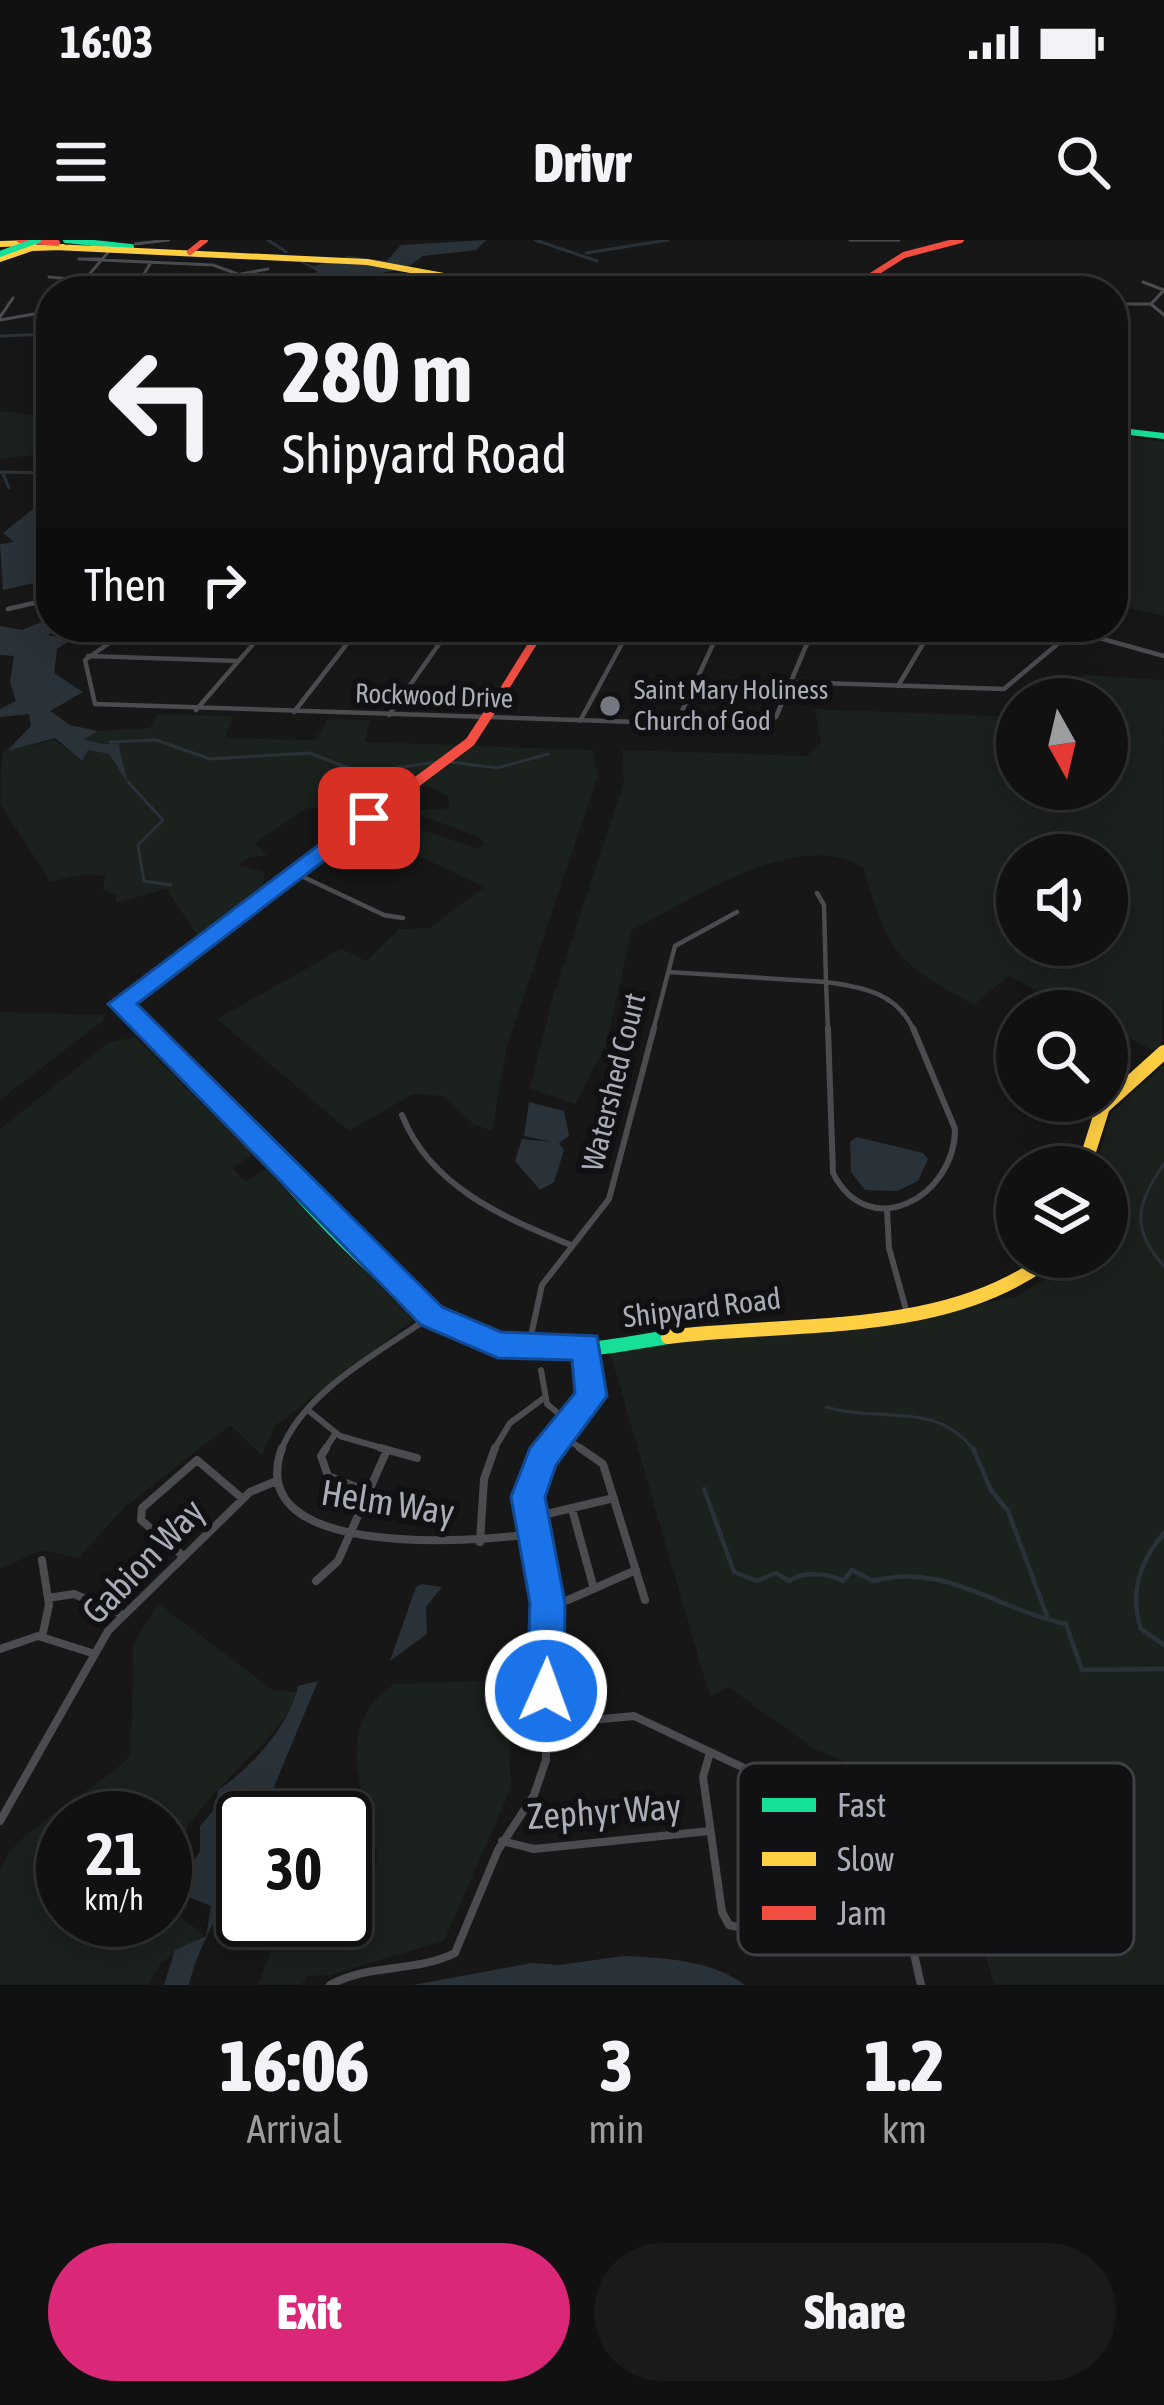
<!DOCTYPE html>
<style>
:root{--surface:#111;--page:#1a1a1a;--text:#f1f3f6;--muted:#9c9d9f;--line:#303131;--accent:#db2777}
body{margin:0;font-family:"Asap Condensed",sans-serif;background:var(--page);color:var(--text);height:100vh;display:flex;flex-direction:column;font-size:45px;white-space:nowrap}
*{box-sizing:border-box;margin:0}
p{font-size:39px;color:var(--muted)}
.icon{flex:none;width:66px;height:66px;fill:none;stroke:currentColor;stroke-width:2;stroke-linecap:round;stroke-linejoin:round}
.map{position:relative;height:1745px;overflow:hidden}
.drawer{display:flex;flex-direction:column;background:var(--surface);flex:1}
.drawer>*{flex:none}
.top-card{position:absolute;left:36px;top:36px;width:1092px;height:366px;border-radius:48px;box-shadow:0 6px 30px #0003,0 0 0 3px var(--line);background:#111;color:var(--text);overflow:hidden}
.needle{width:78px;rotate:172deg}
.tools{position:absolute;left:996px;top:438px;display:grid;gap:24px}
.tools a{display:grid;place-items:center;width:132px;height:132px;border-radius:50%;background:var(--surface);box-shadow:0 6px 30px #0003,0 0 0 3px var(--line);font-size:60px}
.speed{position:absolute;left:36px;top:1551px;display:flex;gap:24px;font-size:60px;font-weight:700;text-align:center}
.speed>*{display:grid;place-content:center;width:156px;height:156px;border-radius:50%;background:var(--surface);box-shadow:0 6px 30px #0003,0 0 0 3px var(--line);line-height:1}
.speed small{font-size:30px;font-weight:400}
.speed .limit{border:6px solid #111;border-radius:18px;background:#fff;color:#111}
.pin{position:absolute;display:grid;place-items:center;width:102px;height:102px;color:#fff;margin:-51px;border-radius:24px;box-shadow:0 6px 18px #0006}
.me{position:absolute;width:132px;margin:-66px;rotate:2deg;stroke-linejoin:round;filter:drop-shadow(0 0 9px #0008)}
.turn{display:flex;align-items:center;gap:42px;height:252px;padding:0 48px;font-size:54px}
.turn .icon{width:156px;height:156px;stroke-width:2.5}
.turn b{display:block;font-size:84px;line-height:102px}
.then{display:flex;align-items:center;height:114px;padding:0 48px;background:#0003;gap:24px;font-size:45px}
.eta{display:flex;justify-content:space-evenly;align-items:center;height:204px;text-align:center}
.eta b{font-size:72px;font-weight:800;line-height:84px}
.action{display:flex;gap:24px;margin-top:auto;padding:24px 48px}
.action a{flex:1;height:138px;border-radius:72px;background:var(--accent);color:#fff;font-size:48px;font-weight:800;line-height:138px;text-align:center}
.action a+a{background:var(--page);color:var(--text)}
.status{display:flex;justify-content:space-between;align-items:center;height:84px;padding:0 60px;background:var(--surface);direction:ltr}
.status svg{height:33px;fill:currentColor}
header{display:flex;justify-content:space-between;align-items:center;height:156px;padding:0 48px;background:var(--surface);font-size:54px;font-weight:800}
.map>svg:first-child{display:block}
</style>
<div class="status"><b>16:03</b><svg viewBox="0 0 49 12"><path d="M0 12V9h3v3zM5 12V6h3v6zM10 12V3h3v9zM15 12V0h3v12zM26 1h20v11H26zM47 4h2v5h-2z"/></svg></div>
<header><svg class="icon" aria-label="menu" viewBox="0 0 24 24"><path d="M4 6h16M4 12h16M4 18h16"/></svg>Drivr<svg class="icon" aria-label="search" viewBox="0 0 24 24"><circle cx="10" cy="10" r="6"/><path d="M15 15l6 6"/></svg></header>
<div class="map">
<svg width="1164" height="1745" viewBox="0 0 1164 1745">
<rect width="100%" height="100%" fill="#171717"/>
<!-- green -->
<path fill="#1b211c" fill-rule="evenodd" d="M 0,171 L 51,177 L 51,213 L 0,219 Z
M 1113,196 L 1164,202 L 1164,376 L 1113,365 Z
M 1085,435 L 1164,440 L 1162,803 L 1156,812 L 1107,787 L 1107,771 L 1077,771 L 1008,736 L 974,765 C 892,719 891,716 863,628 C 800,586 691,660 632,690 L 606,805 L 575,864 L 530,848 L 555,750 L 624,542 L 622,510 L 807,516 L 821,502 L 815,469 L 1017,477 L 1017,549 L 1107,549 L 1107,459 L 1058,459 ZM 1017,615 L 1107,615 L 1107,705 L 1017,705 Z
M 157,474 L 233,476 L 225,498 L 315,500 L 328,479 L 370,480 L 365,502 L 459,505 L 414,540 L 361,545 L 348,558 L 353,571 L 309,567 L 255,603 L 267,615 L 245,619 L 239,626 L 264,632 L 263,649 L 200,699 L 166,649 L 116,663 L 116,655 L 103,650 L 105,636 L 84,634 L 51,642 L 0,564 L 2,512 L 55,500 L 82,521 L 88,510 L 109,514 L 126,542 L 118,513 L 83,500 L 98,491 L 150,488 Z
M 474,506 L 593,510 L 598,536 L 507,806 L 492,891 L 473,884 L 444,856 L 413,854 L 349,891 L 217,779 L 341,709 L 367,721 L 399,689 L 430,688 L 484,647 L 367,591 L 387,578 L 479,609 L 484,603 L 479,597 L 409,571 L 450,568 L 448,556 L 423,544 Z
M 0,772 L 103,775 L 104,780 L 0,860 Z
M 135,797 L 253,915 L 232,928 L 246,942 L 266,929 L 413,1080 L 275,1186 L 262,1215 L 230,1185 L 125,1267 L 78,1318 L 42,1310 L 0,1329 L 0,889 L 108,803 Z
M 1164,825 L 1164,1745 L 994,1745 L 932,1526 L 881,1535 L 816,1510 L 728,1447 L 710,1457 L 609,1109 L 804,1086 L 901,1082 L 1014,1057 L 1046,1039 L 1061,1017 L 1107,1017 L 1107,927 L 1095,927 L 1111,873 Z
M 158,1363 L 273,1450 L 301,1452 C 265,1521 185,1556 165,1639 L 165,1578 L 63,1578 L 63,1680 L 165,1680 L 165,1665 L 204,1695 L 161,1723 L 148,1745 L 0,1745 C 0,1710 0,1666 0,1632 C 9,1591 99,1550 131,1515 L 133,1405 Z
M 533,1439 L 531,1463 L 508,1480 L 511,1548 L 444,1701 L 330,1735 L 308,1736 L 301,1745 L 258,1745 C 280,1686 280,1680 345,1680 L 345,1660 L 368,1642 L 378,1619 C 368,1561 328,1488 394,1444 Z"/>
<!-- water -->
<path fill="#2a3239" d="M 486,0 L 476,10 L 423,16 L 405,29 L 357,37 L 377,39 L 395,51 L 302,51 L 298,46 L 297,39 L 318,32 L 295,19 L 314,26 L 349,16 L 387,21 L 401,5 Z
M 33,269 L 44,272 L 38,282 L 51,283 L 51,339 L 3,350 L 0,304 L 14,302 L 3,293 Z
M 51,378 L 51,387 L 62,387 L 48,395 L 71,400 L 57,409 L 54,433 L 83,452 L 50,471 L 70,485 L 98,491 L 84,500 L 119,507 L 128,544 L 109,514 L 88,510 L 82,521 L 55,498 L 7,511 L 31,486 L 29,474 L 0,477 L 0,469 L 16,461 L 10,442 L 14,416 L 0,415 L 0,386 L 22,390 Z
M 529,862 L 564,871 L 569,896 L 559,903 L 564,910 L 554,942 L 540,950 L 515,921 L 522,899 L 552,902 L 524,896 Z
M 857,897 L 923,913 L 928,919 L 918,941 L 897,951 L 865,950 L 851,932 L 850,902 Z
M 422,1344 L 442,1347 L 426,1367 L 427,1394 L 390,1421 L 416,1347 Z
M 318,1441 L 261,1578 L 243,1578 C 243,1652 205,1681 189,1745 L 164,1745 L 175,1710 L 206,1696 L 211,1666 L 184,1655 L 181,1642 L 200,1611 L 200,1586 L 216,1567 L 218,1550 C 251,1529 291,1483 298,1446 Z
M 624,1716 C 664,1718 712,1720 745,1745 L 413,1745 L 532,1723 L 559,1725 Z"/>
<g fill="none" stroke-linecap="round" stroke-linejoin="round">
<!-- stream-far1 -->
<path stroke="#2a3239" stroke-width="3" d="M 268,0 L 286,12
M 535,0 L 597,21
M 586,13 L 668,0
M 112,44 L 116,51
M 0,96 L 51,94
M 44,201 L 51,203
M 0,232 L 51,233
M 3,234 L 9,248
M 110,502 L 156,500 L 210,519 L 309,513 L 362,533 L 437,522
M 98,506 L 118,505
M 451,522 L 497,528 L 548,514
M 128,542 L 163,580 L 138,605 L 144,641 L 171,645
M 1164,924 C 1136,963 1130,989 1164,1026
M 826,1167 C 883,1183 939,1161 974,1211"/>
<!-- stream -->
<path stroke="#2a3239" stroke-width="4.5" d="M 973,1208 L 991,1250 L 1008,1271 L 1047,1376
M 704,1249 L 734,1332 L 757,1341 L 776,1333 L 789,1341 C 802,1331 829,1333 843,1341 L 852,1330 L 873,1341 C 943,1321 1001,1371 1066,1384 L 1082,1430 L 1164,1429
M 1164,1293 C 1140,1321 1129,1353 1141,1389 L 1164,1405"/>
<!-- street-far3 -->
<path stroke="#4b4c50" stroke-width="3" d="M 850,0 L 899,0
M 135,4 L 169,0
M 100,19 L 79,19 L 213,25 L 243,36 L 239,51
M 144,34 L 151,22
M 241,34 L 268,29
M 49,37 L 81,40
M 1143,42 L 1164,50 L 1151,64 L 1164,75
M 185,45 L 193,51
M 75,51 L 111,9
M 1123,64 L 1151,64
M 0,77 L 13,58
M 0,80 L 51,71"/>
<!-- street-far2 -->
<path stroke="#4b4c50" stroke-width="4.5" d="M 8,369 L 51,359
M 132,387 L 85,420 L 95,464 L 757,486 L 776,477 L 814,387
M 767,387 L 811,393
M 1060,387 L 1164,416
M 88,416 L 238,421
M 791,442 L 1004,449 L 1073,391
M 898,446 L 933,387
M 196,470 L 268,387
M 294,472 L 360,387
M 389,475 L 451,387
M 580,481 L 631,387
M 676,484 L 721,387
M 297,634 L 384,675 L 403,678
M 669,732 L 826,742 L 824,665 L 817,653
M 653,791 L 675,706 L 737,672
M 828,791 L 826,742 C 863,747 898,753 914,791"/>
<!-- street-far1 -->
<path stroke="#4b4c50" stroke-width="6" d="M 828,788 L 833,933 C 869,1004 955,957 955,889 L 913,788
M 402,875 C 430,947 505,978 571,1005
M 887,969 L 889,1008 L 907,1073
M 528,1109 L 542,1045 L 609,959 L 654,788
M 541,1130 L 547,1164 L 570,1183
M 309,1171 L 340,1196 L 392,1211
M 561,1194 L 584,1211
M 281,1211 C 303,1151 382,1111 431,1076
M 324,1211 L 335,1194
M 493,1211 L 510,1183 L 544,1158
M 548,1211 L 591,1156 L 587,1109"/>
<!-- street -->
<path stroke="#4b4c50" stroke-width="8" d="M 282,1208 C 241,1320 473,1302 532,1294
M 326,1208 L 321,1216 L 328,1236 L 369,1252
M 381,1208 L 417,1218
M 580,1208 L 603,1224 L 645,1360
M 572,1269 L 594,1349
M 530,1278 L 614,1258
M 480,1302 L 484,1239 L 495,1208
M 183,1316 L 141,1280 L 142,1268 L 197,1220 L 243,1259
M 42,1320 L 49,1365 L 42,1397
M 316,1341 L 338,1321 L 387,1210
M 48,1358 L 74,1354 L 123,1375
M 548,1363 L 568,1360 L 636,1330
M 0,1409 L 38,1396 L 92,1413
M 550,1484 L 634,1476 L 784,1547 L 870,1544 L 879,1559 L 921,1745
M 709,1516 L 703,1537 L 722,1672 L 729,1685 L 746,1689 L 904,1671
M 0,1581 L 108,1391 L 250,1252 L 274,1242
M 502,1601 L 534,1609 L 710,1591
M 330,1745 C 369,1723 415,1733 455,1713 L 498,1610 L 534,1555 L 546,1520 L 548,1363 L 528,1257 L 550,1208"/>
<!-- fast-far1 -->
<path stroke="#16e098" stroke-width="6" d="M 66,0 L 131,7
M 1113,190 L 1164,196"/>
<!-- fast -->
<path stroke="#16e098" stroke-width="14" d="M 214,858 C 289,937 388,1072 495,1104 C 550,1120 613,1106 668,1097"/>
<!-- slow-far1 -->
<path stroke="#ffcf43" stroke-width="6" d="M 0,4 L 34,3
M 55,7 L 367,22 L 526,51
M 0,19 L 32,8 L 63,7"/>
<!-- slow -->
<path stroke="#ffcf43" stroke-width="14" d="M 1084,927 L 1103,867 L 1164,812
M 668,1097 C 793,1081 947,1098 1051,1017"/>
<!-- jam-far3 -->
<path stroke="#f24e42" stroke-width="6" d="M 20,0 L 57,3
M 190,12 L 205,0
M 847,51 L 904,15 L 961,0"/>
<!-- jam-far2 -->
<path stroke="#f24e42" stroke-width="8" d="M 496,462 L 543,387"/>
<!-- jam-far1 -->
<path stroke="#f24e42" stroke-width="10" d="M 148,791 L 121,763 L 470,502 L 498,459"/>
<!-- jam -->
<path stroke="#f24e42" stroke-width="14" d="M 145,788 L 214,858"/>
<!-- fast-bridge -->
<path stroke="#16e098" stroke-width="6" d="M 0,14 L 38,0"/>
</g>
<!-- route -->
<path fill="#1a73e8" stroke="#114b97" stroke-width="3" d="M 361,573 L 380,578 L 137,764 L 442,1067 L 501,1092 L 597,1096 L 607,1156 L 556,1225 L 545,1257 L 565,1363 L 564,1451 L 559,1464 L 546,1469 L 533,1464 L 527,1451 L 530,1363 L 511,1257 L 530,1208 L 575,1153 L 572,1120 L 498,1118 L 421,1085 L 108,764 Z"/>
<!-- markers -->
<circle fill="#757880" stroke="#111113" stroke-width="4.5" cx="610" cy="466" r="12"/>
<g text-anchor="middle" stroke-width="12" stroke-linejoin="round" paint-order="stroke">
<!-- far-poi labels -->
<g font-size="27" fill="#a8adb8" stroke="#111113" text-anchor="start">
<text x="634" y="459">Saint Mary Holiness<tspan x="634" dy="31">Church of God</tspan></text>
</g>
<!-- far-street labels -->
<g font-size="27" fill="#a8adb8" stroke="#111113">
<text transform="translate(434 456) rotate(2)" y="9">Rockwood Drive</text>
</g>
<!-- street labels -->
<g font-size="30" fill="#a8adb8" stroke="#111113">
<text transform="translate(614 842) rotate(-76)" y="10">Watershed Court</text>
<text transform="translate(702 1068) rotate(-7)" y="10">Shipyard Road</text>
</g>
<!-- near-street labels -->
<g font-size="36" fill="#a8adb8" stroke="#111113">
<text transform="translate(388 1262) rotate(9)" y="13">Helm Way</text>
<text transform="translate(143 1321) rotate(-46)" y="13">Gabion Way</text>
<text transform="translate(604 1571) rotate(-4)" y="13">Zephyr Way</text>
</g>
</g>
<!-- legend -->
<rect x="738" y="1523" width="396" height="192" rx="18" fill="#111113" stroke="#3e4045" stroke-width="3"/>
<rect x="762" y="1558" width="54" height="14" fill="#16e098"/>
<rect x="762" y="1612" width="54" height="14" fill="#ffcf43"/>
<rect x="762" y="1666" width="54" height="14" fill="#f24e42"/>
<g font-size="33" fill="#a8adb8">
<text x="837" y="1577">Fast</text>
<text x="837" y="1631">Slow</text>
<text x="837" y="1685">Jam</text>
</g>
</svg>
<div class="tools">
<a><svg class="needle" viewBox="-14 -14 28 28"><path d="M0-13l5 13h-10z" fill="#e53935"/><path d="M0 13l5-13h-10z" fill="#9c9d9f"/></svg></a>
<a><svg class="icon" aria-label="sound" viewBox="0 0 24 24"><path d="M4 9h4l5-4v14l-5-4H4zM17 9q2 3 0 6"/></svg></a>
<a><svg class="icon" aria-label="search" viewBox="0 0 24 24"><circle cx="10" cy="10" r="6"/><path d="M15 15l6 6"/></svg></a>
<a><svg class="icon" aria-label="layers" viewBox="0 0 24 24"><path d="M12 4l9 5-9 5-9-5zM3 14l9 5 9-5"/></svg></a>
</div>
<div class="speed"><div>21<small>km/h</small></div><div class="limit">30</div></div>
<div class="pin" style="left:369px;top:578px;background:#d93025"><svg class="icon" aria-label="arrive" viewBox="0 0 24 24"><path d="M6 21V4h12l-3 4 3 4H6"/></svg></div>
<svg class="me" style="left:546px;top:1451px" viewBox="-20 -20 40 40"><circle r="17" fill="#1a73e8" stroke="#fff" stroke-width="3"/><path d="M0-11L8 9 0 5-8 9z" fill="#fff"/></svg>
<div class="top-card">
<div class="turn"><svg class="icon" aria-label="left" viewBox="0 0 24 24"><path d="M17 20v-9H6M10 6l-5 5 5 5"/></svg><div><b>280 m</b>Shipyard Road</div></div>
<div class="then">Then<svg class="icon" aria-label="right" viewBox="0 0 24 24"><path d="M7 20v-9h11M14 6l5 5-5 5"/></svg></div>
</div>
</div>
<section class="drawer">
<div class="eta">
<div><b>16:06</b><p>Arrival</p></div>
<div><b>3</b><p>min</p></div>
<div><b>1.2</b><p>km</p></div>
</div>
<div class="action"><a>Exit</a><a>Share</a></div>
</section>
